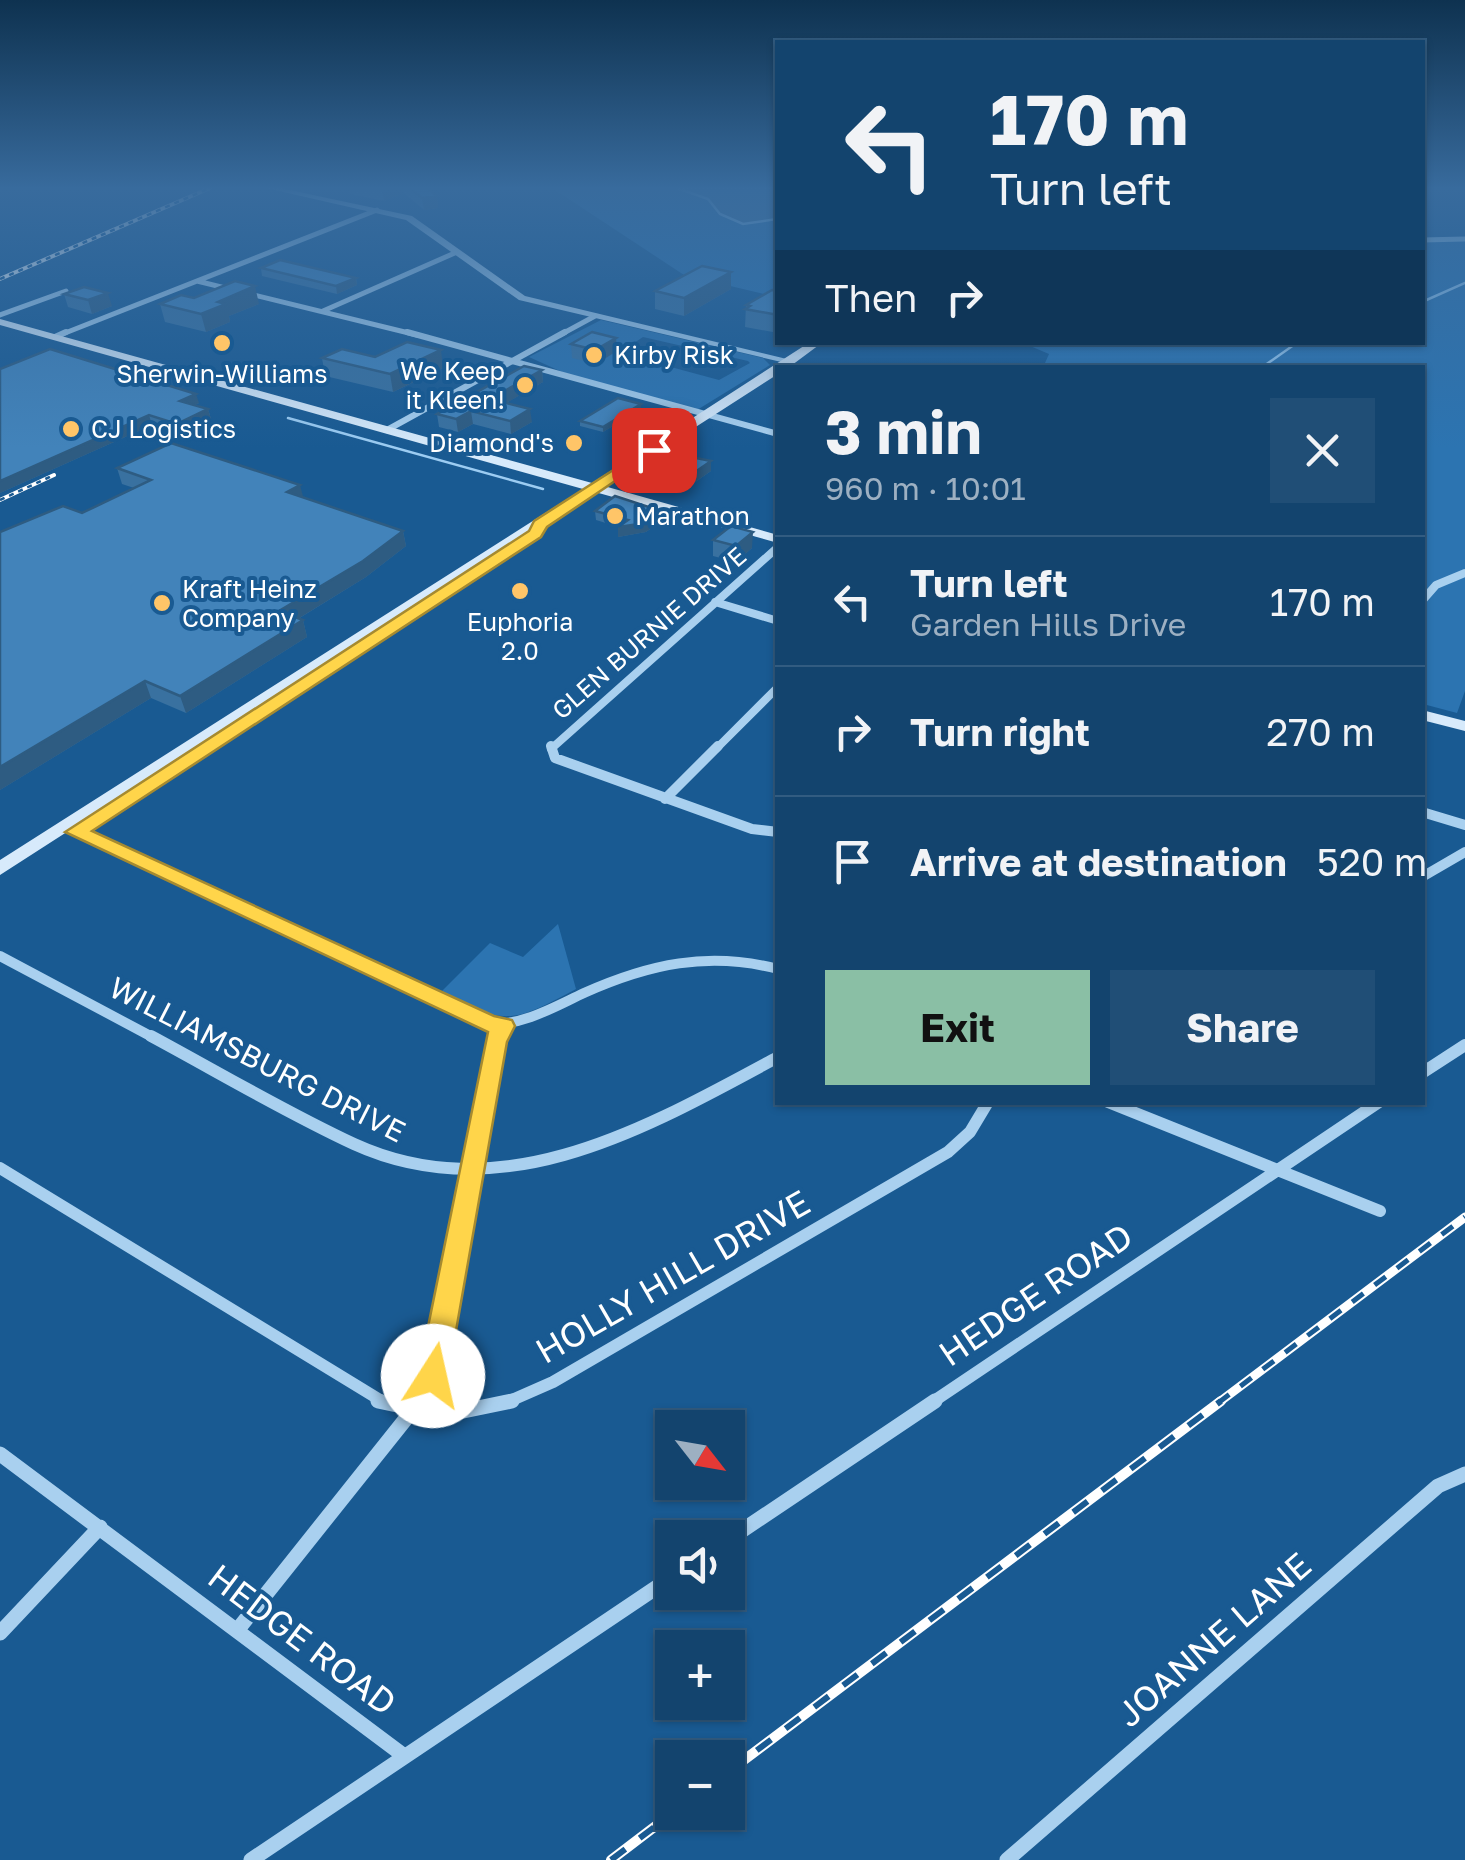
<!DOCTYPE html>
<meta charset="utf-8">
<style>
:root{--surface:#13446e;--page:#204e76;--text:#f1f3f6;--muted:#9db0c2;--line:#325c81;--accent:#8abfa5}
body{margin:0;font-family:"Golos Text",sans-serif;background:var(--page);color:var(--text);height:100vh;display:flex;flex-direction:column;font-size:38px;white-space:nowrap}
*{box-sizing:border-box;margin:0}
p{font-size:32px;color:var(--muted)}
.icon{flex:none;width:55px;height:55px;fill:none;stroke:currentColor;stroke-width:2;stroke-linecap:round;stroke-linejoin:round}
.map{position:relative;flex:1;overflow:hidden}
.sheet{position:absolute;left:775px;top:365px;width:650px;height:740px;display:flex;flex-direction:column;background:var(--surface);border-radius:0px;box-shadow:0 2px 8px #0004,0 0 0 2px var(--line)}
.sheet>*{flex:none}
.banner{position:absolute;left:775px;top:40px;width:650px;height:305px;border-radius:0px;box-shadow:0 2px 8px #0004,0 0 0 2px var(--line);background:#13446e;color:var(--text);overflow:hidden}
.needle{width:65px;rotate:121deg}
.fabs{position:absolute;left:655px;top:1410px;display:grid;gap:20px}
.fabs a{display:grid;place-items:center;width:90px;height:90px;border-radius:0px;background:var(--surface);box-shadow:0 2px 8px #0004,0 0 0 2px var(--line);font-size:50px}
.pin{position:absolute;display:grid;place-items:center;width:85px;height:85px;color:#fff;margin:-42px;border-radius:20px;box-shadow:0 5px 15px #0006}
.me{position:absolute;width:110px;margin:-55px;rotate:10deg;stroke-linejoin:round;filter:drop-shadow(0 0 8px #0008)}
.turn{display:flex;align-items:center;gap:35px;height:210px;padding:0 50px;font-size:45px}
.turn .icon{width:130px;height:130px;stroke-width:2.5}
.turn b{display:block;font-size:70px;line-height:85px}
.then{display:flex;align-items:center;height:95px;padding:0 50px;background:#0003;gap:20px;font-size:38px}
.round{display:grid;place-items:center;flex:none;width:105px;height:105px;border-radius:0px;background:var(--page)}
.overview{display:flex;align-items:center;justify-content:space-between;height:170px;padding:0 50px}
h1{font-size:60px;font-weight:700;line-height:75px}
.cta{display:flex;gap:20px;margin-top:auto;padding:20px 50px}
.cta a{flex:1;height:115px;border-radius:0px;background:var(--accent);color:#111;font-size:40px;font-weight:700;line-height:115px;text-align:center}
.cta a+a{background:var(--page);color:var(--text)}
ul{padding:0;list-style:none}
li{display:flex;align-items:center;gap:30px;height:130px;padding:0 50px;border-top:2px solid var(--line)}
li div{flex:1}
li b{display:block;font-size:38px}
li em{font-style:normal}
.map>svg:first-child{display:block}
</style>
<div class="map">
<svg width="1465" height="1860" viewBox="0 0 1465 1860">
<rect width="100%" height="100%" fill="#195a92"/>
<!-- green -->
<path fill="#2c74b1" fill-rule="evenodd" d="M 552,188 L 777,188 L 777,297 L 684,275 Z
M 1465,241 L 1465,691 L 1457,713 L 1423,704 L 1422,368 L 1068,367 L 1045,363 L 1049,354 L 1023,343 L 1422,342 L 1423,242 Z
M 601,320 L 763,358 L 770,365 L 697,410 L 571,376 L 529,357 ZM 643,337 L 748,361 L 750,363 L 719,380 L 619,353 Z
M 558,924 L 576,989 C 511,1024 506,1025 440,993 L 490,943 L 523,957 Z"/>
<!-- water -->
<path fill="#45739b" stroke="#9cccf2" stroke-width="2.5" d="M 677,188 L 777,188 L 777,219 L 743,224 L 720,214 L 708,199 Z"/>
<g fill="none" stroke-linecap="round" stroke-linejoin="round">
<!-- stream -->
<path stroke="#9cccf2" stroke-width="2.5" d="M 1422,302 L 1465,283
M 1261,368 L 1298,342
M 288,418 L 543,489"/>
<!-- minor-far5 -->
<path stroke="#a9d0ef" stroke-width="5" d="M 1422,240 L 1465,239
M 197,281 L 417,335
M 323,311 L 457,252
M 0,315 L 66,291
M 60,335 L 377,210
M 560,335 L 595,316"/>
<!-- minor-far4 -->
<path stroke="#a9d0ef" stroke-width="6" d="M 407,332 L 778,434
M 55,337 L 66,332
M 387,430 L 565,332"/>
<!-- minor-far3 -->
<path stroke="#a9d0ef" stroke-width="8" d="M 1422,601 L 1436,585 L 1465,573
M 715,602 L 778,621
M 551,749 L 778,547
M 716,749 L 778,687"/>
<!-- minor-far2 -->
<path stroke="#a9d0ef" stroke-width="10" d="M 551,746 L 555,758 L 752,829 L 778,832
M 665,799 L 718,746
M 1422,812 L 1465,825
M 66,827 L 490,1024 C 524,1025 554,1007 584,993 C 649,964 708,951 778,969
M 1422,877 L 1465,852
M 0,956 L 156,1039
M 497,1039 L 503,1026"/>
<!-- minor-far1 -->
<path stroke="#a9d0ef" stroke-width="12" d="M 151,1036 C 218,1072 285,1112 354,1144 C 503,1212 648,1127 778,1057
M 1422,1073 L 1465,1045
M 1108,1102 L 1380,1211
M 0,1168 L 385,1403
M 418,1403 L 433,1375 L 498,1036
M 505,1403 L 553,1382 L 948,1152 L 970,1132 L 988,1102
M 931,1403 L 1379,1102"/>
<!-- minor -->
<path stroke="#a9d0ef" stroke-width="15" d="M 378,1401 L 444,1415 L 512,1401
M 0,1454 L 403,1755
M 728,1540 L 935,1401
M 239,1628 L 420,1401
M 0,1633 L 100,1527
M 251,1860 L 672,1577
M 1007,1860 L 1438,1486 L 1465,1474"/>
<!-- tertiary -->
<path fill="#a9d0ef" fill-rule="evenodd" d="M 266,188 L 280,188 L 412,216 L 525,296 L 795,361 L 790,364 L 519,300 L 406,220 Z"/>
<!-- secondary -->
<path fill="#d7eafb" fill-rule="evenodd" d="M 0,319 L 592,483 L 810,342 L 823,342 L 788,368 L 778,368 L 778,374 L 604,486 L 778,535 L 778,543 L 595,492 L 0,875 L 0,860 L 583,489 L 0,325 Z
M 1422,710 L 1465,721 L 1465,731 L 1422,720 Z"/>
<defs>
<path id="rail-far2" d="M 0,279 L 210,188
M 0,500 L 54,475"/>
<path id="rail-far1" d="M 1218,1403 L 1465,1217"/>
<path id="rail" d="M 728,1772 L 1221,1401
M 611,1860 L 674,1812"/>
</defs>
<!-- rail-far2 casing -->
<use href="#rail-far2" stroke="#fff" stroke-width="4"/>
<!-- rail-far1 casing -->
<use href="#rail-far1" stroke="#fff" stroke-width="9"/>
<!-- rail casing -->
<use href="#rail" stroke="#fff" stroke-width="10"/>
<!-- rail-far2 -->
<use href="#rail-far2" stroke="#195a92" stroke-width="2.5" stroke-dasharray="5" stroke-linecap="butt"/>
<!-- rail-far1 -->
<use href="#rail-far1" stroke="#195a92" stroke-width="5" stroke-dasharray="14" stroke-linecap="butt"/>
<!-- rail -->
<use href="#rail" stroke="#195a92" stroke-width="6" stroke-dasharray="18" stroke-linecap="butt"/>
</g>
<!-- wall -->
<path fill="#3971a0" d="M 349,188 L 427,188 L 437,196 L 438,208 L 424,210 L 404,193 L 384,201 L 350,194 Z
M 261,268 L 356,278 L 357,285 L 337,294 L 262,276 Z
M 731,289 L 684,316 L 655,309 L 655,291 Z
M 778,291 L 778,333 L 745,327 L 746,305 Z
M 64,294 L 112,306 L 92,314 L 68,307 Z
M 194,298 L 259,304 L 229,316 L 230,322 L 206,332 L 165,322 L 160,304 Z
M 616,338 L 617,351 L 596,364 L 572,358 L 571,344 Z
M 375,357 L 443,368 L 393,392 L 325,376 L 322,358 Z
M 0,369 L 199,403 L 195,405 L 208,409 L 211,419 L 180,434 L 152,425 L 0,493 Z
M 542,370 L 543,382 L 506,403 L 532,422 L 511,434 L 473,424 L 458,432 L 439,427 L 437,414 Z
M 641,404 L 641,409 L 603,432 L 580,426 L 580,421 Z
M 640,466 L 711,471 L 688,487 L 640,476 Z
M 117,468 L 303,497 L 403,531 L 406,546 L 366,577 L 298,619 L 303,620 L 307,637 L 186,713 L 151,698 L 0,790 L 0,532 L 82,513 L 134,488 L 122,484 Z
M 595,511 L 661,511 L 661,521 L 646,532 L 618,537 L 619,527 L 596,520 Z
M 713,540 L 752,548 L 736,562 L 713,556 Z"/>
<!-- shaded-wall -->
<path fill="#2e5c82" d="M 385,188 L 403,188 L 404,193 L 384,201 L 382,189 Z
M 437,196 L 438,208 L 424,210 L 422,198 Z
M 731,272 L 731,289 L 684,316 L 684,298 Z
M 356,278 L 357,285 L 337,294 L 336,286 Z
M 255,286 L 259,304 L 229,316 L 230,322 L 206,332 L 201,314 L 218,302 Z
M 108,293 L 112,306 L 92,314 L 88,300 Z
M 616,338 L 617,351 L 596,364 L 595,350 Z
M 441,350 L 443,368 L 393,392 L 390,374 Z
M 542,370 L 543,382 L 492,411 L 490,399 Z
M 196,394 L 199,403 L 183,411 L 180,401 Z
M 641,404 L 641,409 L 603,432 L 603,427 Z
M 208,409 L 211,419 L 180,434 L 177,424 Z
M 530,409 L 532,422 L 511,434 L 510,421 Z
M 471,411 L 473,424 L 458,432 L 456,419 Z
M 149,415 L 152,425 L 0,493 L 0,481 Z
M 711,461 L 711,471 L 688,487 L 688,477 Z
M 300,485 L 304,500 L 287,492 Z
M 661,511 L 661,521 L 646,532 L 618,537 L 618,527 Z
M 403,531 L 406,546 L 366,577 L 283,628 L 279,611 Z
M 753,532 L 752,548 L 736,562 L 736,546 Z
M 303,620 L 307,637 L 186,713 L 180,696 Z
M 145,681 L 151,698 L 0,790 L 0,767 Z"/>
<!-- building -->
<path fill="#4283ba" stroke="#2e5c82" stroke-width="2.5" d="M 410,188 L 427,188 L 437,196 L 422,198 Z
M 280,260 L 356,278 L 336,286 L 261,268 Z
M 702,266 L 731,272 L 684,298 L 655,291 Z
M 235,281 L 255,286 L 218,302 L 226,304 L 201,314 L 160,304 L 181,295 L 194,298 Z
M 84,287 L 108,293 L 88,300 L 64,294 Z
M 772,290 L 778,291 L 778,315 L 745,309 L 750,306 L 746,305 Z
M 592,332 L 616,338 L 595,350 L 571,344 Z
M 407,342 L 441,350 L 390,374 L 322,358 L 342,349 L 375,357 Z
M 50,349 L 196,394 L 180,401 L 208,409 L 177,424 L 149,415 L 0,481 L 0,369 Z
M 524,366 L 542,370 L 490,399 L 530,409 L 510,421 L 471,411 L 456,419 L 437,414 Z
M 618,398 L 641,404 L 603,427 L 580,421 Z
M 171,443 L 300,485 L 287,492 L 403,531 L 363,561 L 279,611 L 303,620 L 180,696 L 145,681 L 0,767 L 0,532 L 63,506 L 82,513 L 151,480 L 117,468 Z
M 661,451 L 711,461 L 688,477 L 640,466 Z
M 615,496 L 661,511 L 646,523 L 618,527 L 628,520 L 595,511 Z
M 731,526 L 753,532 L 736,546 L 713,540 Z"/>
<!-- sky -->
<linearGradient id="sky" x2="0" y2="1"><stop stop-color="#0e3250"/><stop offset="0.42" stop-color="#386b9d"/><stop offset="1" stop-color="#386b9d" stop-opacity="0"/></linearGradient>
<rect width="1465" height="448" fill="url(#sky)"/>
<!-- route -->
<path fill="#ffd54a" stroke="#a68a30" stroke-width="2.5" d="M 649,447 L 661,450 L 547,527 L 541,537 L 92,831 L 494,1016 L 512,1020 L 515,1026 L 507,1042 L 448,1376 L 444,1385 L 433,1389 L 422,1385 L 418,1376 L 488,1032 L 65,832 L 529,531 L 534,521 Z"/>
<!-- markers -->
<g fill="#ffc568" stroke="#195a92" stroke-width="4">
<circle cx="222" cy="343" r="10"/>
<circle cx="594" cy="355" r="10"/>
<circle cx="525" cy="385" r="10"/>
<circle cx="71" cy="429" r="10"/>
<circle cx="574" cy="443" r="10"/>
<circle cx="615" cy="516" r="10"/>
<circle cx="520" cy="591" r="10"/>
<circle cx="162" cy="603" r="10"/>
</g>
<g text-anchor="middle" stroke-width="8" stroke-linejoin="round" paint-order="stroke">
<!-- far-poi labels -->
<g font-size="25" fill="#fff" stroke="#195a92" text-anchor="start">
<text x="614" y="364">Kirby Risk</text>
<text x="505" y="380" text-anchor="end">We Keep<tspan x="505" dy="29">it Kleen!</tspan></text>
<text x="222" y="383" text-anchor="middle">Sherwin-Williams</text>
<text x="91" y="438">CJ Logistics</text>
<text x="554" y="452" text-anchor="end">Diamond's</text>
<text x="635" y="525">Marathon</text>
<text x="182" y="598">Kraft Heinz<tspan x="182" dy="29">Company</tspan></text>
<text x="520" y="631" text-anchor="middle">Euphoria<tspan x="520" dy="29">2.0</tspan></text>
</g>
<!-- far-street labels -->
<g font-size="25" fill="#fff" stroke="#195a92">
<text transform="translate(649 633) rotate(-41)" y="9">GLEN BURNIE DRIVE</text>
</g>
<!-- street labels -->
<g font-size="30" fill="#fff" stroke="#195a92">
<text transform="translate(257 1060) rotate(27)" y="10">WILLIAMSBURG DRIVE</text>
</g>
<!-- near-street labels -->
<g font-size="35" fill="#fff" stroke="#195a92">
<text transform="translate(673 1277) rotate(-30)" y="12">HOLLY HILL DRIVE</text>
<text transform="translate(1036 1295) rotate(-34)" y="12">HEDGE ROAD</text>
<text transform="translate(302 1640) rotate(37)" y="12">HEDGE ROAD</text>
<text transform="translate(1214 1640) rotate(-41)" y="12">JOANNE LANE</text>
</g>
</g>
</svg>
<div class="fabs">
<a><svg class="needle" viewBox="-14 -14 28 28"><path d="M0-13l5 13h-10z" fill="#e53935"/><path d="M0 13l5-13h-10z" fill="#9db0c2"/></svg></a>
<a><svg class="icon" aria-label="sound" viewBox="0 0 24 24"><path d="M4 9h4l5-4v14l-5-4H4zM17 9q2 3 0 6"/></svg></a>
<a>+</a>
<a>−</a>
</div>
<div class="pin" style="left:654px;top:450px;background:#d93025"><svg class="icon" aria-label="arrive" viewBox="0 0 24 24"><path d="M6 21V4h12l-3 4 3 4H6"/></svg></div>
<svg class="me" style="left:433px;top:1376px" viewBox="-20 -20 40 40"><circle r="19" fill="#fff"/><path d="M0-13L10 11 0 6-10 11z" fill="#ffd54a"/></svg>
<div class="banner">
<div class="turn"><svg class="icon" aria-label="left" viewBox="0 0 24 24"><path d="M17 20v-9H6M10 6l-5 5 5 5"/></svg><div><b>170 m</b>Turn left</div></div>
<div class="then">Then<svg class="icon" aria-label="right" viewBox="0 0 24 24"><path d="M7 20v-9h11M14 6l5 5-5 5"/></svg></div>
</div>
<section class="sheet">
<div class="overview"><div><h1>3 min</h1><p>960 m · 10:01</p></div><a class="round"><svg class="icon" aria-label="close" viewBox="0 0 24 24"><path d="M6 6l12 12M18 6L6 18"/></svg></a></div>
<ul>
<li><svg class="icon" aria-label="left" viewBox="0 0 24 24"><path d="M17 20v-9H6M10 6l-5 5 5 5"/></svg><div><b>Turn left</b><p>Garden Hills Drive</p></div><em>170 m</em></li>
<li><svg class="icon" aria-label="right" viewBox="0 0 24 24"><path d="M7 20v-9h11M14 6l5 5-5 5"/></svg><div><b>Turn right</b></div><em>270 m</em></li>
<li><svg class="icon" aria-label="arrive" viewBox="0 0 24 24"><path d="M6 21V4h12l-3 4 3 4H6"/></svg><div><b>Arrive at destination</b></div><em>520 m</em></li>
</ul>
<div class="cta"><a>Exit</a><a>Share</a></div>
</section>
</div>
